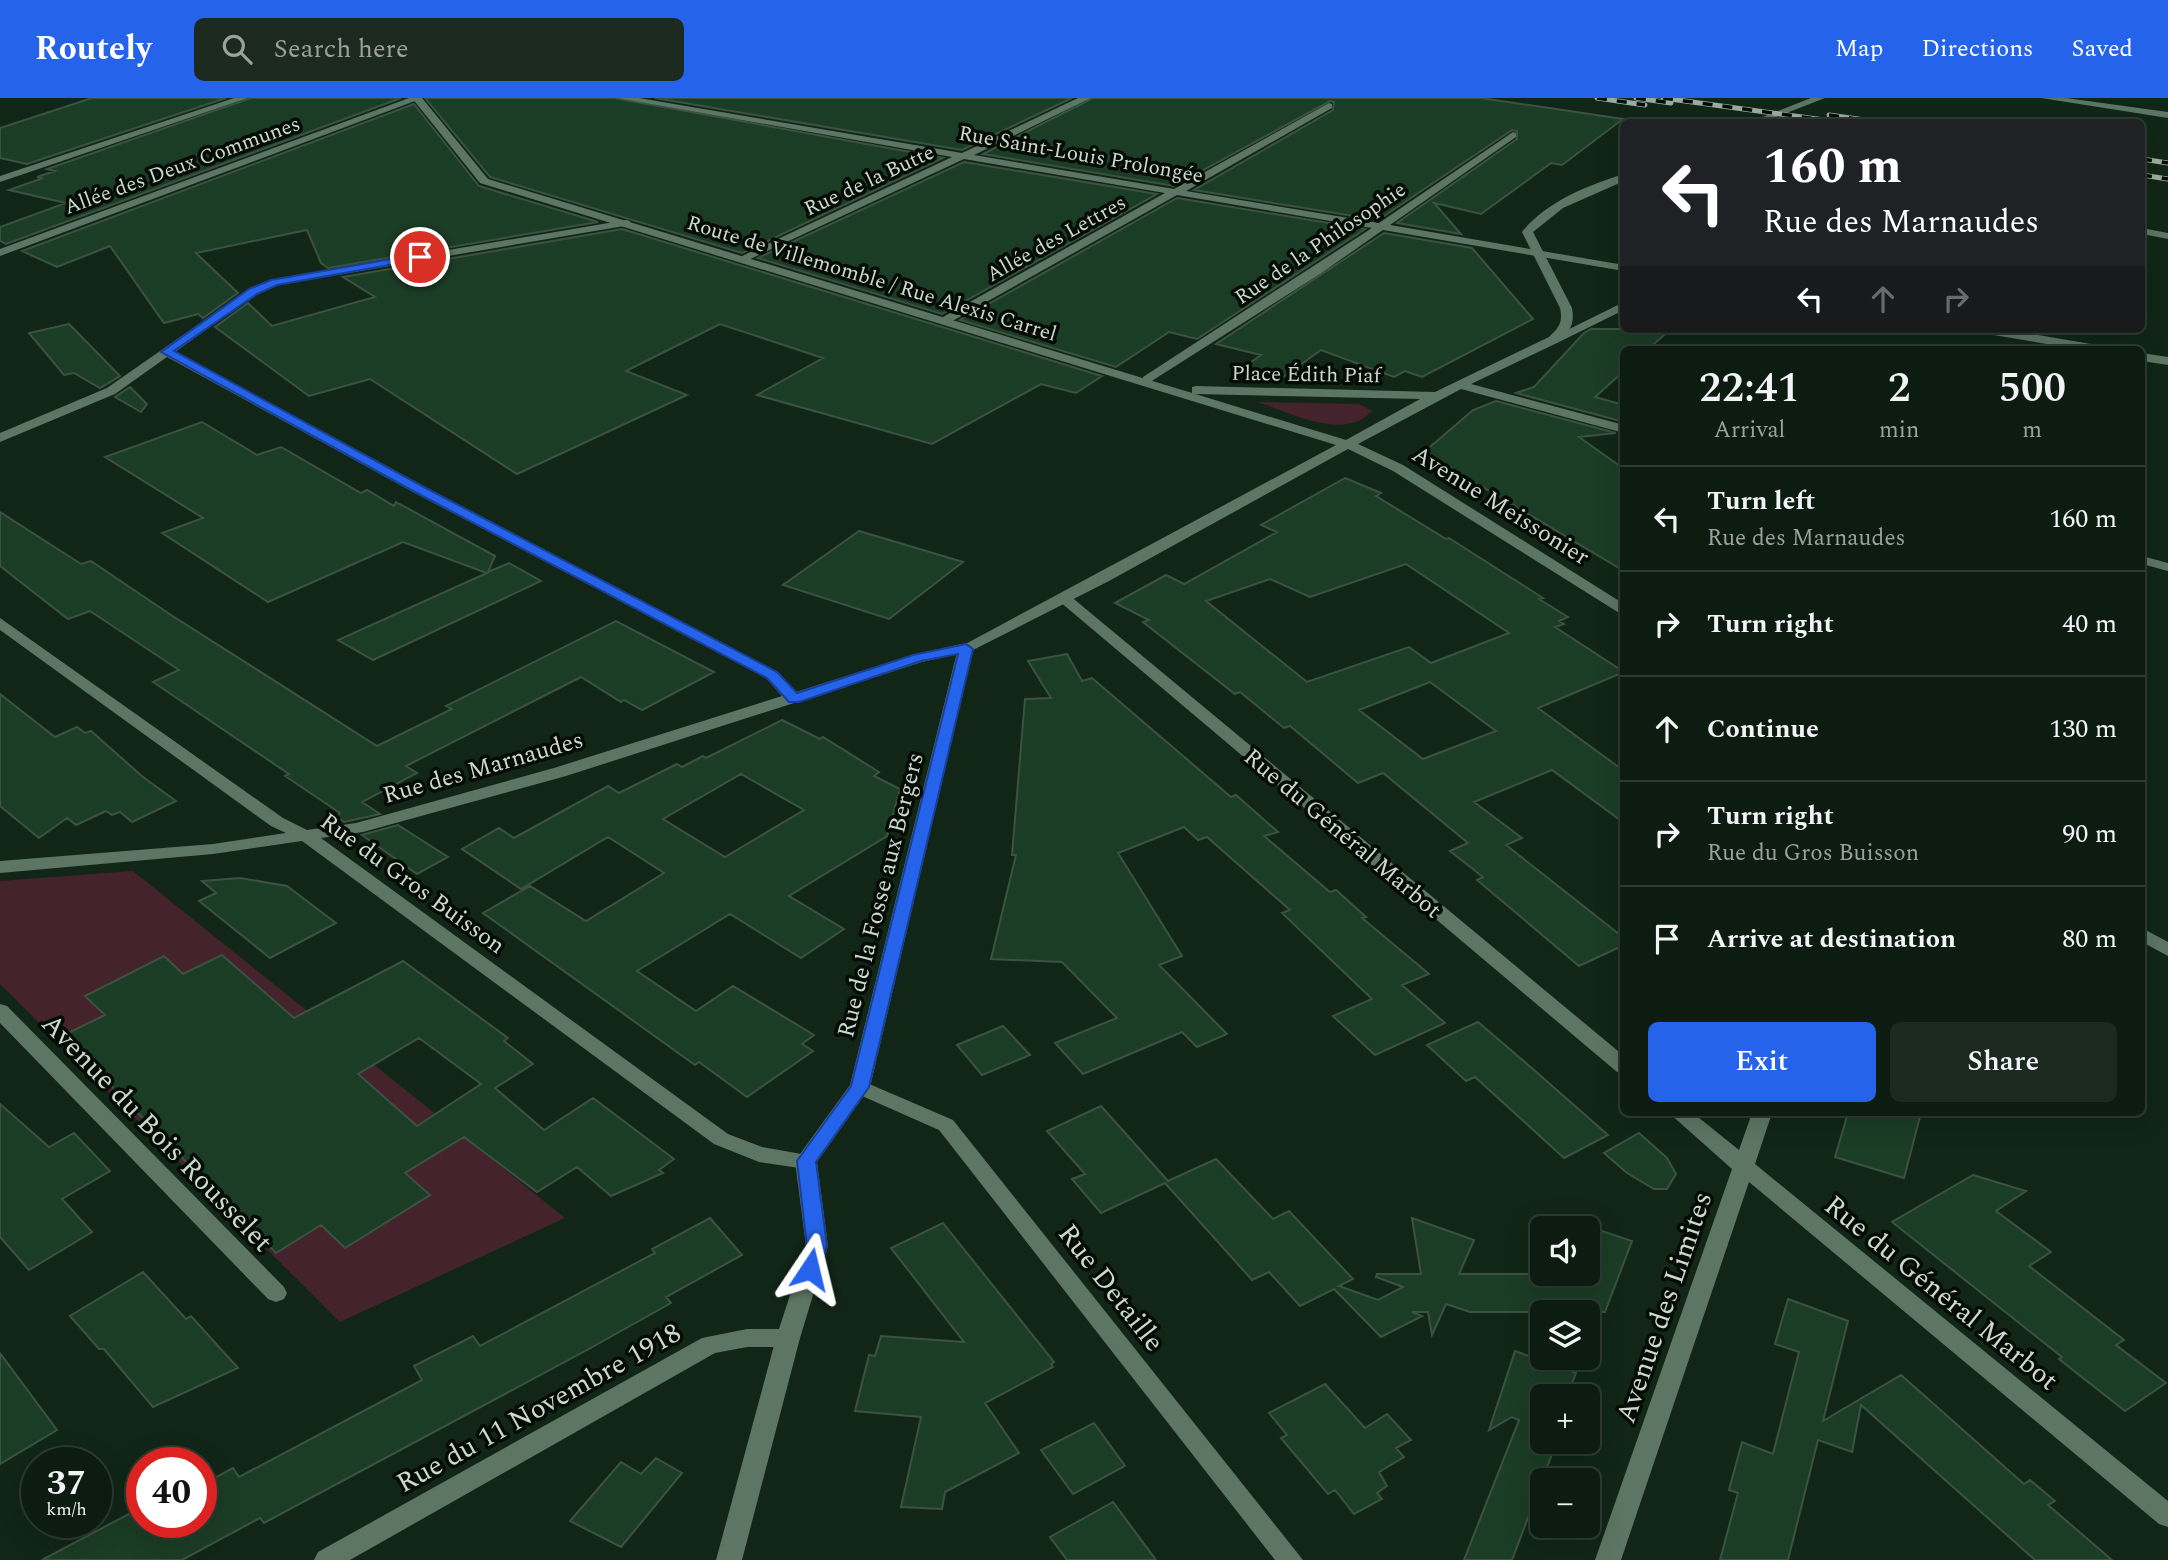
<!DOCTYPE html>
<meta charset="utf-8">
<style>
:root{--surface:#0d1c11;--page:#1b291f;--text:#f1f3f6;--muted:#9aa19f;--line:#2d3a31;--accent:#2563eb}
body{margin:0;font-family:Spectral,serif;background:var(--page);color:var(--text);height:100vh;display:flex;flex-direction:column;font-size:26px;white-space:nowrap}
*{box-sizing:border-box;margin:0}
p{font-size:23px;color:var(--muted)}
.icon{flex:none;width:38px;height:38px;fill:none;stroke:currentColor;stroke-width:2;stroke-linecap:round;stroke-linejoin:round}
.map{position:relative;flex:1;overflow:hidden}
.panel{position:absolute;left:1620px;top:248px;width:525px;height:770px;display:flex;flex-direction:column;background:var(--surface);border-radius:10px;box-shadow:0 7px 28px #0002,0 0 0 2px var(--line)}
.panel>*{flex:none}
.hud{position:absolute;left:1620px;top:21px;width:525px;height:214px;border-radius:10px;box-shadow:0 7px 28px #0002,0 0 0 2px var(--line);background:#202124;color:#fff;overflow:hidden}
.controls{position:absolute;left:1530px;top:1118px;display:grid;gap:14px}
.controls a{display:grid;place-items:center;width:70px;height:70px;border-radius:10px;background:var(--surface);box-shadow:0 7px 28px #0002,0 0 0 2px var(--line);font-size:35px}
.speed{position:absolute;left:21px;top:1349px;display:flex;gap:14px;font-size:35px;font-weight:700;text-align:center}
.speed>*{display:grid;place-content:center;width:91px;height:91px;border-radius:50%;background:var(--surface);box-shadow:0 7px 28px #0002,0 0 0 2px var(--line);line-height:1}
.speed small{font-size:18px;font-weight:400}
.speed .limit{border:10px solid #d22;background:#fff;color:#111}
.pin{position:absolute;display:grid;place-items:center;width:60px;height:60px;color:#fff;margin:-30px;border:4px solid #fff;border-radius:50%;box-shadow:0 2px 7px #0007}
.me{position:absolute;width:77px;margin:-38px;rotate:10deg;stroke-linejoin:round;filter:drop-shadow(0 0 5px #0008)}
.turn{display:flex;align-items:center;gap:24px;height:147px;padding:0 28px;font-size:32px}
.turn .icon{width:91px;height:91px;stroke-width:2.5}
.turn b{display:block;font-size:49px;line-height:60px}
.lanes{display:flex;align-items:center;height:66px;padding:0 28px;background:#0003;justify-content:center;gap:35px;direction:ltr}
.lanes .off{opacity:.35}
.eta{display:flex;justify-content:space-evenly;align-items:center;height:119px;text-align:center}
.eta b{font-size:42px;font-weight:600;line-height:49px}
.primary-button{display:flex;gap:14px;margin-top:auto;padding:14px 28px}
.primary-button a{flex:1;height:80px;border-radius:10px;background:var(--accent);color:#fff;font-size:28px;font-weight:600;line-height:80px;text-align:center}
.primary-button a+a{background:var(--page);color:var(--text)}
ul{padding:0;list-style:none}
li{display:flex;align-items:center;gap:21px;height:105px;padding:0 28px;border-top:2px solid var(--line)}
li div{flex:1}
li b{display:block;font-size:26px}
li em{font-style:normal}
header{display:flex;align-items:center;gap:42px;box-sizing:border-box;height:98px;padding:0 35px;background:var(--accent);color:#fff}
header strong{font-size:33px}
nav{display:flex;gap:38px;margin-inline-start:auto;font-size:24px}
.search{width:490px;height:63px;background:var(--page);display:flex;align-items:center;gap:18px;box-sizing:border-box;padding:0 24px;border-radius:10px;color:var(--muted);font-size:26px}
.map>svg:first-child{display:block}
</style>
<header>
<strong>Routely</strong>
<div class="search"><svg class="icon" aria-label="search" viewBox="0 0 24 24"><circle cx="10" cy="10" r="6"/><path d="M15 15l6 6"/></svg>Search here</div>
<nav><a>Map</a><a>Directions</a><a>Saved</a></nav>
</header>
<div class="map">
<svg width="2168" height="1462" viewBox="0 0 2168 1462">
<rect width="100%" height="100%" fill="#112617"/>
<!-- green -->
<path fill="#44232c" d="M 1257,304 L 1359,306 L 1372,313 C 1344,344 1289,314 1257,304 Z
M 133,773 L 565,1120 L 340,1224 L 0,886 L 0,783 Z"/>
<!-- building -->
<path fill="#1b3c25" stroke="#3c5241" stroke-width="2" fill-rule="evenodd" d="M 92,0 L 226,0 L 27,66 L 0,60 L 0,30 Z
M 251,0 L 401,0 L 6,146 L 0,143 L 0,129 L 66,105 L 9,92 L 43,80 L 37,79 L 55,73 L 47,71 Z
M 425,0 L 614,0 L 943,60 L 742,155 L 490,79 Z
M 655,0 L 1072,0 L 962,52 Z
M 1093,0 L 1481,0 L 1623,21 L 1562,67 L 1551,65 L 1481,116 L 1434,105 L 1461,136 L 1397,125 L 1517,41 L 1517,33 L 1512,32 L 1378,122 L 1194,92 L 1333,12 L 1334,4 L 1330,3 L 1174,88 L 983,56 Z
M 414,6 L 479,88 L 598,124 L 328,170 L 321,165 L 307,132 L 196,155 L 238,195 L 203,220 L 198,216 L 164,225 L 110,148 L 57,169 L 22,153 Z
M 964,64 L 1157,96 L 942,216 L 758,160 Z
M 1177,100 L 1365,131 L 1197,241 L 1169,234 L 1116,269 L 960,222 Z
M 622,131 L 1102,278 L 1076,295 L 1041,286 L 932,346 L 757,297 L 823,260 L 720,226 L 626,273 L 687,297 L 517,376 L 370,281 L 309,298 L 215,229 L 248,205 L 272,228 L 375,199 L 343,179 Z
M 1384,135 L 1472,150 L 1533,221 L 1422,279 L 1405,273 L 1394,279 L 1321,252 L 1279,282 L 1240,272 L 1261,257 L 1216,246 Z
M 69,226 L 120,278 L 100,290 L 74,275 L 64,277 L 29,235 Z
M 1591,231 L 1671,231 L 1647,252 L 1624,252 L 1624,273 L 1595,299 L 1624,307 L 1624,324 L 1516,295 L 1534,289 L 1584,235 Z
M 130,289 L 147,306 L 141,314 L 115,299 Z
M 1496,303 L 1616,335 L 1579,339 L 1624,371 L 1624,473 L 1424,354 L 1473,312 Z
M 202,324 L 257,357 L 281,349 L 361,395 L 367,392 L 394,408 L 396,404 L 495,458 L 488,474 L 509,465 L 541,483 L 373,562 L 338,542 L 487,475 L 403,444 L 268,504 L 162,435 L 203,420 L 105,359 Z
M 1345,380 L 1381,395 L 1376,398 L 1446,441 L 1449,440 L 1543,500 L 1539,501 L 1568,519 L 1559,523 L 1564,526 L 1555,529 L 1624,574 L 1538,610 L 1624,673 L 1624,725 L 1552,672 L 1474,704 L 1522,740 L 1506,747 L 1624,840 L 1624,847 L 1579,868 L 1477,782 L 1483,779 L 1450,753 L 1468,745 L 1383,675 L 1358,685 L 1290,628 L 1284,630 L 1240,594 L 1235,596 L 1143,524 L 1149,522 L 1115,505 L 1166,477 L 1184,486 L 1277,434 L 1261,427 ZM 1406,466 L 1509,535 L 1431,565 L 1409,549 L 1307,584 L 1206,503 L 1270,481 L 1310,499 ZM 1430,584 L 1496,633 L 1423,661 L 1359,612 Z
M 0,414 L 81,466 L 91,463 L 171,517 L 377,648 L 452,611 L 446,608 L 616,523 L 714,574 L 642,612 L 624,602 L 621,604 L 581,579 L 406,668 L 417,675 L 362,704 L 380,716 L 344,724 L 337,719 L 340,715 L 285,678 L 289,676 L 153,584 L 179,572 L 90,513 L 68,521 L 0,468 Z
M 859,433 L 963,464 L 889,521 L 783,487 Z
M 1067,556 L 1082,583 L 1092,580 L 1231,699 L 1236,697 L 1278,734 L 1264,738 L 1330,794 L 1336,792 L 1366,819 L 1362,820 L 1429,876 L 1402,887 L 1445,925 L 1375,957 L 1333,918 L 1372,901 L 1282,815 L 1290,812 L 1207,739 L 1198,742 L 1184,729 L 1118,755 L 1182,858 L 1159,867 L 1227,936 L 1197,949 L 1182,934 L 1083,976 L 1055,945 L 1117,920 L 1062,864 L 991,861 L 1016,757 L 1012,757 L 1025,601 L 1051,600 L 1028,563 Z
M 0,596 L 55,639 L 77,629 L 85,635 L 91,633 L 143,679 L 176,703 L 132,724 L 120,714 L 112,717 L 106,713 L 76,727 L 67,720 L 39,740 L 0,708 Z
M 782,622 L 820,641 L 823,639 L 879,674 L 874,678 L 900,691 L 887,738 L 789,798 L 844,831 L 801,860 L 730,816 L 637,873 L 696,913 L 733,888 L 814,937 L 802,946 L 813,953 L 747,999 L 699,964 L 695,967 L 483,815 L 530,788 L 586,823 L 664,775 L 608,739 L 521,791 L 462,751 L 499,730 L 514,740 L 608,688 L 619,695 L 677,666 L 682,669 L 703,658 L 706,660 ZM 741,676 L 804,712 L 725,759 L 663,721 Z
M 398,727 L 448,759 L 417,776 L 362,737 Z
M 240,780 L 287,788 L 336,825 L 270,860 L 199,803 L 216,795 L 202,783 Z
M 222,857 L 294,920 L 403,863 L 508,940 L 504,943 L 533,966 L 495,990 L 544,1032 L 593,1000 L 674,1061 L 659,1072 L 663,1075 L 611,1098 L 577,1069 L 537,1094 L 464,1039 L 405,1075 L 430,1097 L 345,1150 L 321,1127 L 276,1155 L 62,938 L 105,917 L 85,898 L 164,858 L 183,876 ZM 419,940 L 481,986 L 417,1028 L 358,976 Z
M 1478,924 L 1534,972 L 1608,1037 L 1564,1060 L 1475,979 L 1466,983 L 1427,947 Z
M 1003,928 L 1030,957 L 982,977 L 957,947 Z
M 0,1006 L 49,1049 L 74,1035 L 110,1073 L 62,1101 L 92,1134 L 29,1172 L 0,1139 Z
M 1101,1008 L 1168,1083 L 1216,1061 L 1273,1121 L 1289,1113 L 1353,1181 L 1339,1188 L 1378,1202 L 1403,1189 L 1376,1179 L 1377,1176 L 1421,1176 L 1412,1120 L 1474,1142 L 1459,1176 L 1587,1176 L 1587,1130 L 1573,1130 L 1575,1124 L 1632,1143 L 1605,1214 L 1470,1214 L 1446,1206 L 1432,1237 L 1428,1214 L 1412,1214 L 1422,1218 L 1381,1239 L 1334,1191 L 1300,1208 L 1269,1174 L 1252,1182 L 1165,1085 L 1101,1115 L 1072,1081 L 1085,1076 L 1047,1033 Z
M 1848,1015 L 1921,1015 L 1904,1080 L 1835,1059 Z
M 1639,1035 L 1667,1060 L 1676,1076 L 1667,1091 L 1654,1091 L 1627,1075 L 1604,1055 Z
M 1973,1077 L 2026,1093 L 1996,1113 L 2051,1154 L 2029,1168 L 2124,1242 L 2116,1247 L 2166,1285 L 2125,1313 L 2059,1261 L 2062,1259 L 1892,1124 Z
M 710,1120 L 742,1157 L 666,1199 L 671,1205 L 587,1252 L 264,1425 L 260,1420 L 182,1462 L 42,1462 L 142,1409 L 142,1424 L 201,1424 L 201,1387 L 233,1370 L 239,1379 L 422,1282 L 414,1268 L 473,1238 L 480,1248 L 655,1155 L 652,1151 Z
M 943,1125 L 1054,1264 L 1051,1266 L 1053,1269 L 985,1305 L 1019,1355 L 945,1394 L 942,1411 L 901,1409 L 921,1319 L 855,1313 L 869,1257 L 875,1258 L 881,1238 L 964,1244 L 891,1150 Z
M 143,1174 L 186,1221 L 191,1218 L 238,1270 L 153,1309 L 104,1251 L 99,1251 L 70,1218 Z
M 1788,1201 L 1848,1223 L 1823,1323 L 1901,1277 L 2024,1386 L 2030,1382 L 2055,1403 L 2048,1407 L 2112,1462 L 2035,1462 L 1861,1307 L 1852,1354 L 1818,1342 L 1788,1462 L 1720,1462 L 1738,1395 L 1729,1392 L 1742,1344 L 1773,1356 L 1799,1254 L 1775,1246 Z
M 1515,1253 L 1576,1275 L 1567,1298 L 1542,1298 L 1542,1352 L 1552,1356 L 1512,1462 L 1464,1462 L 1519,1322 L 1512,1319 L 1489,1332 Z
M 0,1255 L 57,1332 L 0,1366 Z
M 1325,1286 L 1365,1330 L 1387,1316 L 1411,1342 L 1396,1350 L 1404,1359 L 1379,1374 L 1387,1388 L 1377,1395 L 1382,1401 L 1354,1416 L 1335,1392 L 1328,1396 L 1281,1340 L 1287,1337 L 1269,1315 Z
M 1094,1325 L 1125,1368 L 1073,1396 L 1041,1352 Z
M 656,1360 L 682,1375 L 621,1449 L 570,1423 L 621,1364 L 641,1376 Z
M 1113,1404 L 1156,1462 L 1067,1462 L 1050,1439 Z"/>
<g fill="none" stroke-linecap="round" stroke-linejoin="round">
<!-- street -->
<path fill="#5d7563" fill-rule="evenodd" d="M 234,0 L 248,0 L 0,84 L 0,78 Z
M 409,0 L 423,0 L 0,158 L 0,151 Z
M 617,0 L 639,0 L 962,55 L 1078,0 L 1091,0 L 974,57 L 1174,91 L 1329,5 L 1332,6 L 1332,10 L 1186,93 L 1379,125 L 1513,34 L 1516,35 L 1516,39 L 1390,127 L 1624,167 L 1624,173 L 1383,132 L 1320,176 L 1147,286 L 1143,285 L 1143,279 L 1372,130 L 1177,97 L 947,226 L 943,225 L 943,219 L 1165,95 L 964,61 L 744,164 L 738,161 L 740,159 L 952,59 Z
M 2041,0 L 2066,0 L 2168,14 L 2168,20 Z
M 626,122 L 630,123 L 630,127 L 278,187 L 257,195 L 175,254 L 423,388 L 778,574 L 796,594 L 912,557 L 966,545 L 971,547 L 974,550 L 971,553 L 922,564 L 566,678 L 363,734 L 321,740 L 728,1036 L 762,1049 L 813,1058 L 817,1063 L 813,1068 L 806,1071 L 759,1064 L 714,1046 L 302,743 L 213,756 L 0,775 L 0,763 L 213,746 L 286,735 L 271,728 L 0,532 L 0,520 L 283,720 L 307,732 L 356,725 L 554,670 L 782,598 L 766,580 L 413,394 L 167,259 L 115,296 L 0,344 L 0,335 L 107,290 L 249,191 L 271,182 Z
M 2142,130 L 2168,135 L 2168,141 L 2142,136 Z
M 1624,204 L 1624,212 L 1557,245 L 1547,242 Z
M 1976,231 L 2003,231 L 2103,248 L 2109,252 L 2082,252 L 1982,235 Z
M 2142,255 L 2168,259 L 2168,267 L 2142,263 Z
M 1064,496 L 1069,497 L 1624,958 L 1624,976 L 1617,974 L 1059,503 L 1057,500 Z
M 0,906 L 7,908 L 284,1189 L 287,1195 L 284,1201 L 276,1204 L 268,1201 L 0,925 Z
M 860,982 L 953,1022 L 1303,1462 L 1275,1462 L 939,1032 L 853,994 L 850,989 L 853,984 Z
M 1669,1015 L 1693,1015 L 1739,1052 L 1752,1015 L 1772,1015 L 1755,1066 L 2168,1403 L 2168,1429 L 2159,1426 L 1749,1084 L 1621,1462 L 1595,1462 L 1732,1071 Z
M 747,1231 L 788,1231 L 796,1233 L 800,1240 L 796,1247 L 788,1249 L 747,1249 L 715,1255 L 350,1462 L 314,1462 L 318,1454 L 702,1240 Z"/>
<!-- secondary -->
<path fill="#5d7563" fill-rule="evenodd" d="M 412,0 L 422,0 L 488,81 L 1192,295 L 1192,289 L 1196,288 L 1435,294 L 1549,239 C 1559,229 1563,225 1560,210 L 1522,134 C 1546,104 1588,87 1624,76 L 1624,83 L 1563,110 L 1533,134 L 1572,210 C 1575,227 1570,233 1557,245 L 1471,286 L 1624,327 L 1624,335 L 1461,291 L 1358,346 L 1403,367 L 1624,506 L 1624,518 L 1393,373 L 1348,351 L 1109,483 L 973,552 L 870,989 L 817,1064 L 828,1148 L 800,1240 L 742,1462 L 716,1462 L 776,1240 L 806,1148 L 795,1063 L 850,987 L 958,550 L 1336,347 L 480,85 ZM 1192,295 L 1196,296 L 1420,301 L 1346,342 Z
M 1811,0 L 1825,0 L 1763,24 L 1750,24 Z
M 2142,458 L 2168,465 L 2168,473 L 2142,466 Z
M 2142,830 L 2168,844 L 2168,858 L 2142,844 Z"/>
<defs>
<path id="rail" d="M 1597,0 L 1645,7
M 1636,0 L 1671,5
M 1663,0 L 1839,24
M 1829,17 L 1879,24
M 2142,61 L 2168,65
M 2142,77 L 2168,81"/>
</defs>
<!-- rail casing -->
<use href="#rail" stroke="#9cab9f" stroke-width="5"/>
<!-- rail -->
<use href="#rail" stroke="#050c06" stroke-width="3.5" stroke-dasharray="10" stroke-linecap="butt"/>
</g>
<!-- route -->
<path fill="#2563eb" stroke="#184099" stroke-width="2" d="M 420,156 L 423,161 L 277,187 L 257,196 L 174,253 L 422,388 L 777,574 L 797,595 L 913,557 L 966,546 L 973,551 L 869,989 L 816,1064 L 827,1148 L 817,1176 L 803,1176 L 800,1171 L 807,1148 L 797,1063 L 851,988 L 958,556 L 921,563 L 799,604 L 789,604 L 767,580 L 413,393 L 161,254 L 249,191 L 271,182 Z"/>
<g text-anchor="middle" stroke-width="7" stroke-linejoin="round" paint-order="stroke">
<!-- far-street labels -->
<g font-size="21" fill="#ccd9cf" stroke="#050c06">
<text transform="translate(1081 56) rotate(10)" y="7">Rue Saint-Louis Prolongée</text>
<text transform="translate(182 67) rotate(-20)" y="7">Allée des Deux Communes</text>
<text transform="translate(869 82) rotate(-25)" y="7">Rue de la Butte</text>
<text transform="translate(1056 140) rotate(-29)" y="7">Allée des Lettres</text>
<text transform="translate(1320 145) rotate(-34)" y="7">Rue de la Philosophie</text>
<text transform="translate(872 180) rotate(17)" y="7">Route de Villemomble / Rue Alexis Carrel</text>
<text transform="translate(1306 276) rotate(1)" y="7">Place Édith Piaf</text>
</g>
<!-- street labels -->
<g font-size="24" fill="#ccd9cf" stroke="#050c06">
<text transform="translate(1501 407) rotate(32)" y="8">Avenue Meissonier</text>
<text transform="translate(483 669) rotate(-16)" y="8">Rue des Marnaudes</text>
<text transform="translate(1343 735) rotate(40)" y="8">Rue du Général Marbot</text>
<text transform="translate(413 785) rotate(36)" y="8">Rue du Gros Buisson</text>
<text transform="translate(880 797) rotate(-76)" y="8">Rue de la Fosse aux Bergers</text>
</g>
<!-- near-street labels -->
<g font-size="28" fill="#ccd9cf" stroke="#050c06">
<text transform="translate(158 1034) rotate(46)" y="10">Avenue du Bois Rousselet</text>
<text transform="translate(1112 1189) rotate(52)" y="10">Rue Detaille</text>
<text transform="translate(1942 1194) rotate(39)" y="10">Rue du Général Marbot</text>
<text transform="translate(1663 1209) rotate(-71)" y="10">Avenue des Limites</text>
<text transform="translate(538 1309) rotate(-29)" y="10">Rue du 11 Novembre 1918</text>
</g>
</g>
</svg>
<div class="controls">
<a><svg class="icon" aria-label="sound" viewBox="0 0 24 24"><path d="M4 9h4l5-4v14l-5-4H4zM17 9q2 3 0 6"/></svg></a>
<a><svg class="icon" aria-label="layers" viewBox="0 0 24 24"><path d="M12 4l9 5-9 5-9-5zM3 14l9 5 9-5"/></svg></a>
<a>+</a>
<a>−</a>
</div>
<div class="speed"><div>37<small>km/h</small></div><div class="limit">40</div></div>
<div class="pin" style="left:420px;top:159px;background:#d93025"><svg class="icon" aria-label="arrive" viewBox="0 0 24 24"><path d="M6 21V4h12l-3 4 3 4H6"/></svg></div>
<svg class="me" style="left:810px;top:1171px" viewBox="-20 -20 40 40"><path d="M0-17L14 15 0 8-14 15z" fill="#2563eb" stroke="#fff" stroke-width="4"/></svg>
<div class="hud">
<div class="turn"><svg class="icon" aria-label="left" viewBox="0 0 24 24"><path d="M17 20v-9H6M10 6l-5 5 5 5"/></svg><div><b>160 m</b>Rue des Marnaudes</div></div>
<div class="lanes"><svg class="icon" aria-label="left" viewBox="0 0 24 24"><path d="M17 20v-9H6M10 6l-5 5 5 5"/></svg><svg class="icon off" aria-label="ahead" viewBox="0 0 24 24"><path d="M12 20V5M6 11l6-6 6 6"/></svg><svg class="icon off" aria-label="right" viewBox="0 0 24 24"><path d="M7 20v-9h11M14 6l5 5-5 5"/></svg></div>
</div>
<section class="panel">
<div class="eta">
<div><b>22:41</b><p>Arrival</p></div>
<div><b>2</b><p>min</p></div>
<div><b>500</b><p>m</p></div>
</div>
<ul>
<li><svg class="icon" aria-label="left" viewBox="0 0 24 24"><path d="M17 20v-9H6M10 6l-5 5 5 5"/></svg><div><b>Turn left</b><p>Rue des Marnaudes</p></div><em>160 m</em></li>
<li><svg class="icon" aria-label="right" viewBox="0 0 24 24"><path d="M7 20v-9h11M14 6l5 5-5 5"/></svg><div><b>Turn right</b></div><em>40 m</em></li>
<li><svg class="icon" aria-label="ahead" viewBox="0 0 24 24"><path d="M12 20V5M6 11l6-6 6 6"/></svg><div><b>Continue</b></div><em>130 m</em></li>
<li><svg class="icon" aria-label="right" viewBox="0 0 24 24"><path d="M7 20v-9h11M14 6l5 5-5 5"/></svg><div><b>Turn right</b><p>Rue du Gros Buisson</p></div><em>90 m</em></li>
<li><svg class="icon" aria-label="arrive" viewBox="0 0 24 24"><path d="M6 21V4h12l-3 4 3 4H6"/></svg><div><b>Arrive at destination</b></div><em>80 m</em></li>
</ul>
<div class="primary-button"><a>Exit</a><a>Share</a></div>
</section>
</div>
